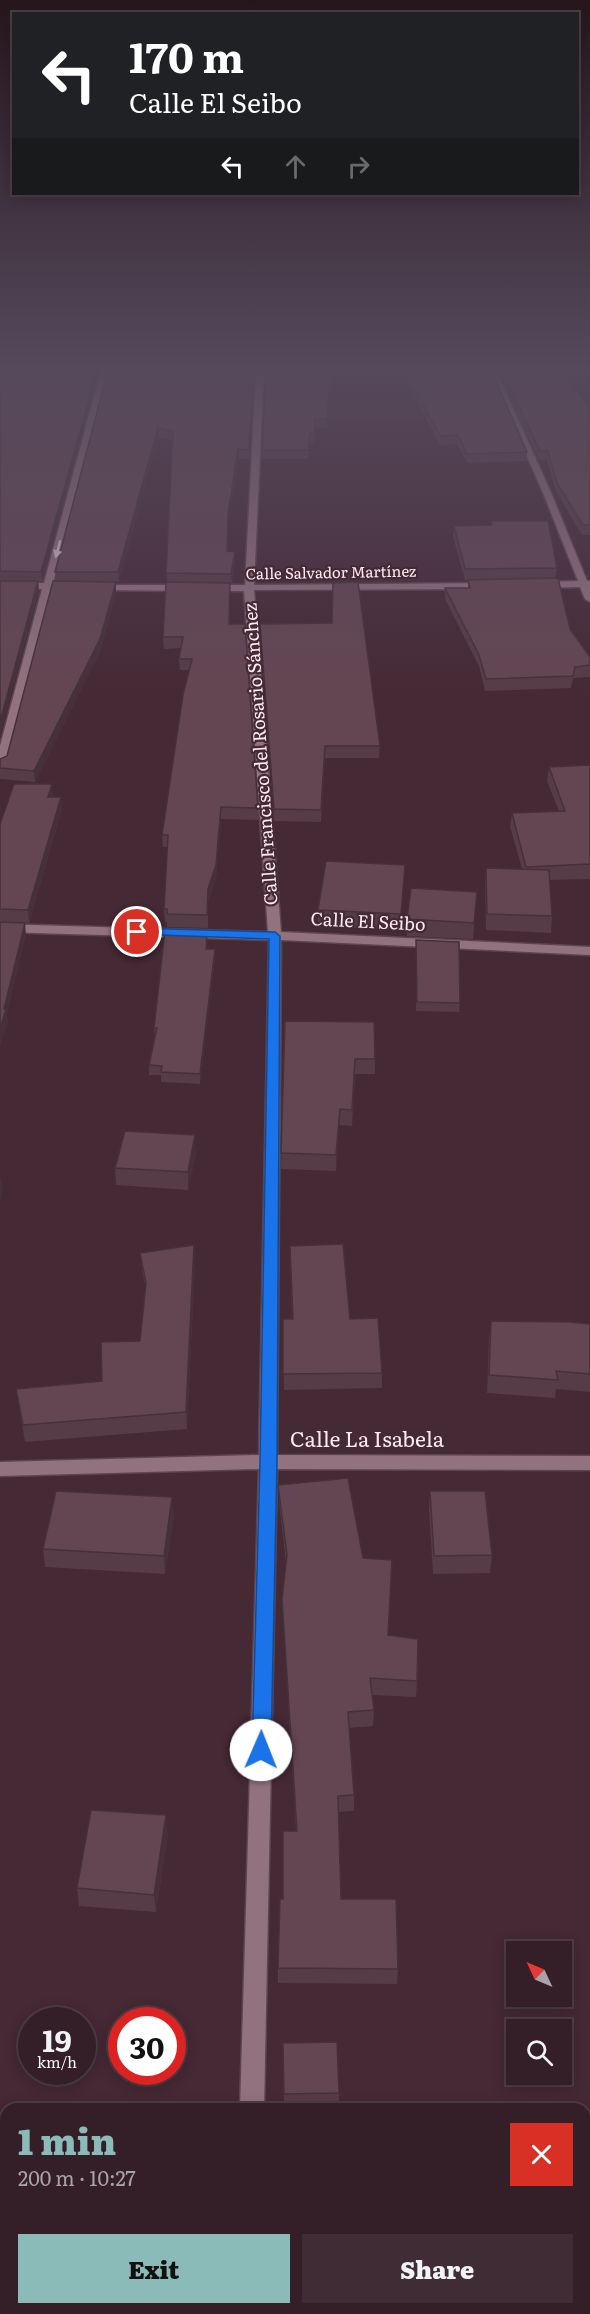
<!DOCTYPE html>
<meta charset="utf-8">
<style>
:root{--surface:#341f28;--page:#3f2c34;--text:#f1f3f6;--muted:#a9a2a8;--line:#4e3d45;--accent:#8bbbb9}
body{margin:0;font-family:Literata,serif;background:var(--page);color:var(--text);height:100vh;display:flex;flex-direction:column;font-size:22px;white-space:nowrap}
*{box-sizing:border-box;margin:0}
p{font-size:20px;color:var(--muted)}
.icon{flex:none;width:33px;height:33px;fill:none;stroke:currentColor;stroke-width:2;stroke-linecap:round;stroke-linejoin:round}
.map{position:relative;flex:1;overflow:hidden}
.side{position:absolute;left:0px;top:2103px;width:591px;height:212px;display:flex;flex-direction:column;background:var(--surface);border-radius:18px 18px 0 0;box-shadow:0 3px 15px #0003,0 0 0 2px var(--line)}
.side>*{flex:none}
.top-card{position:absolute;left:12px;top:12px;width:567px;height:183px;border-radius:0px;box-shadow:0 3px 15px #0003,0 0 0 2px var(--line);background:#202124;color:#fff;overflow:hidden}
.needle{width:39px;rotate:314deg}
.controls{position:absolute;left:506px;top:1941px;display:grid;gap:12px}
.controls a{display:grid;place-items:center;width:66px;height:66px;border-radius:0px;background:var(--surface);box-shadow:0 3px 15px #0003,0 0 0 2px var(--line);font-size:30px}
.speed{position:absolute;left:18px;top:2007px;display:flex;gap:12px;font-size:30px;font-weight:700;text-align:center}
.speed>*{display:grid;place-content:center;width:78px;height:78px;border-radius:50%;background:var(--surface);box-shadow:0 3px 15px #0003,0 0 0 2px var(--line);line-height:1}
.speed small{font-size:15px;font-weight:400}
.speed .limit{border:9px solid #d22;background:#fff;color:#111}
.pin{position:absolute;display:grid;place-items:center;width:51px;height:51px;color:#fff;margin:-26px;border:3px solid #fff;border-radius:50%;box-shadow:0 2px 6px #0007}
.me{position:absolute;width:66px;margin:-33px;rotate:1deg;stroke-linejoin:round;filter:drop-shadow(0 0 4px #0008)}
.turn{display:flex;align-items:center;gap:21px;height:126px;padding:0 18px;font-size:27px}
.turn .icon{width:78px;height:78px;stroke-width:2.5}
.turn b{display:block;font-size:42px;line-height:51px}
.lanes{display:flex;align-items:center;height:57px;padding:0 18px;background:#0003;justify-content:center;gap:30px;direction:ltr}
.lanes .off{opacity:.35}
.round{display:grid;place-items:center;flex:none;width:63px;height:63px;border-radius:0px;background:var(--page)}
.overview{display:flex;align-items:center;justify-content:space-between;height:102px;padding:0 18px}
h1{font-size:36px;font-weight:800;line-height:45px;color:var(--accent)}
.action{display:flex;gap:12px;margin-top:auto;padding:12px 18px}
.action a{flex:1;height:69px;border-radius:0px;background:var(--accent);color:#111;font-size:24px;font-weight:800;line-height:69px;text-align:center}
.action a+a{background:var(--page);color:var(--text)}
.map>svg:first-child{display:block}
</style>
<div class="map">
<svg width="590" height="2314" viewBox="0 0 590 2314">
<rect width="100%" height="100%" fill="#452935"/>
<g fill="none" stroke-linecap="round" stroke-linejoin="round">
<defs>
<path id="minor" d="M 101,370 L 109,370 L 53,583 L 72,583 L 77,586 L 72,589 L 52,589 L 6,767 L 0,770 L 0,746 L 42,589 L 0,589 L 0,583 L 44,583 Z
M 256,370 L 264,370 L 254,585 L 486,583 L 491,586 L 486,589 L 254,590 L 281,932 L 590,947 L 590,955 L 281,940 L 277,1455 L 590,1456 L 590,1470 L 277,1469 L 264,2109 L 240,2109 L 259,1469 L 0,1476 L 0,1462 L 259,1455 L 269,940 L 0,932 L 0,924 L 268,932 L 244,591 L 210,591 L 205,588 L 210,585 L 245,585 Z
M 489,370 L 496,370 L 552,495 L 587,581 L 590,581 L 590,602 L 585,599 L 580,587 L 540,588 L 535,585 L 540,582 L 578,581 L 544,495 Z
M 93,585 L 186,585 L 191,588 L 186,591 L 96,590 L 93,589 Z
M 234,2308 L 260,2308 L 260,2314 L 234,2314 Z"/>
</defs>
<!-- minor casing -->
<use href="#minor" stroke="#5d454f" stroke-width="3"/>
<!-- minor -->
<use href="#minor" fill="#93727f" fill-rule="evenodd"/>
</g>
<!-- wall -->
<path fill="#563c47" d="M 108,370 L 254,370 L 249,459 L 239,459 L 228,523 L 228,551 L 235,552 L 235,561 L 232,584 L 230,584 L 230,624 L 258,808 L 258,820 L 221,819 L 216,878 L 208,902 L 208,928 L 167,927 L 167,922 L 165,922 L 164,909 L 168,847 L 163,847 L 162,835 L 189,670 L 180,670 L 179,659 L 181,648 L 164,649 L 163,637 L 167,582 L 166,573 L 173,440 L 158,437 L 119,582 L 116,582 L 116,592 L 101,649 L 35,782 L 0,779 L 0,759 L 7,756 L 56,581 L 55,572 Z
M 266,370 L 491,370 L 527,452 L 527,461 L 467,463 L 457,444 L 440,445 L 401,371 L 337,373 L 337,375 L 331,375 L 327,428 L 315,428 L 314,442 L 310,442 L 308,459 L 262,459 Z
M 497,370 L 563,370 L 590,410 L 590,535 L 582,535 L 556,492 L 547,460 L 539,460 Z
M 0,371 L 98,375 L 42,582 L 38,582 L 39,591 L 0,581 Z
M 491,521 L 557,568 L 555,579 L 570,629 L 590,657 L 590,677 L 573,678 L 571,688 L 485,691 L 479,666 L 445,599 L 445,588 L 468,588 L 468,580 L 465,580 L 453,537 L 454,526 L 491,525 Z
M 260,624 L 380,746 L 379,758 L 325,758 L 321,822 L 274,821 Z
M 590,765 L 590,879 L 550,880 L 552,916 L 551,933 L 486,930 L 485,884 L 486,868 L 522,869 L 510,827 L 512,813 L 559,811 L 547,781 L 549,767 Z
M 53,796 L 62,809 L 29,923 L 0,922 L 0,824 Z
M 405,865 L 400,930 L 318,926 L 318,910 Z
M 477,892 L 473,939 L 407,936 L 407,919 Z
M 207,931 L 207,949 L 215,949 L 215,958 L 200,1084 L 161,1082 L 161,1075 L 149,1075 L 149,1065 L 155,1038 L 154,1028 Z
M 416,940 L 460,1003 L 459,1012 L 416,1011 Z
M 285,1021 L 375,1059 L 375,1074 L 355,1074 L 352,1126 L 339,1125 L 336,1171 L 281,1169 Z
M 196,1153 L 188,1190 L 116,1185 L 115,1168 Z
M 194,1245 L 195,1262 L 187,1429 L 25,1442 L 16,1389 L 102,1381 L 140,1341 L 146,1290 L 142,1269 L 140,1253 Z
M 290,1246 L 350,1319 L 382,1373 L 382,1388 L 284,1390 L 283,1319 L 292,1319 Z
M 491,1321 L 590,1324 L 590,1392 L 556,1389 L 555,1398 L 487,1393 L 489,1339 Z
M 278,1485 L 363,1558 L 388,1635 L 417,1681 L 416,1697 L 372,1695 L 374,1710 L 373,1726 L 349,1728 L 354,1795 L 354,1811 L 338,1812 L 341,1899 L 398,1969 L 397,1984 L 278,1983 L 278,1968 L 283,1899 L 296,1831 L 283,1616 L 282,1599 L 286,1563 L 279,1502 Z
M 430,1491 L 492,1555 L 490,1573 L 433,1574 L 429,1509 Z
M 174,1515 L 165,1574 L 45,1567 L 43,1549 Z
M 168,1833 L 156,1912 L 79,1906 L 77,1888 Z
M 283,2043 L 339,2093 L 339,2102 L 284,2103 Z"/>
<!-- shaded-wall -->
<path fill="#463139" d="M 97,370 L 98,370 L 98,375 L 42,582 L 41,572 Z
M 254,370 L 249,459 L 249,450 Z
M 158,428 L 158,437 L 119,582 L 118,572 Z
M 238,449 L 239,459 L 228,523 L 228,514 Z
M 235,552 L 235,561 L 232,584 L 231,574 Z
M 38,581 L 39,591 L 0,737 L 0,722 Z
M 116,582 L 116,592 L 101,649 L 35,782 L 34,771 Z
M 325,746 L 325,758 L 321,822 L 321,810 Z
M 52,784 L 53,796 L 50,809 L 48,797 Z
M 61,797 L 62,809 L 29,923 L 28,910 Z
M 221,807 L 221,819 L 216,878 L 208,902 L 208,928 L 208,889 Z
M 25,923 L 26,935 L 7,1015 L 8,1022 L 0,1047 L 0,1029 Z
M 215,949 L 215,958 L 200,1084 L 200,1074 Z
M 340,1109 L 339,1125 L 336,1171 L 336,1155 Z
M 195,1135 L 196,1153 L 188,1190 L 188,1172 Z
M 1,1175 L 3,1189 L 0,1204 L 0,1181 Z
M 194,1245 L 195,1262 L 187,1429 L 186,1412 Z
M 172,1497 L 174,1515 L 165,1574 L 164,1556 Z
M 166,1815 L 168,1833 L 156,1912 L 154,1895 Z"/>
<!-- building -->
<path fill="#644652" stroke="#463139" stroke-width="1.5" d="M 16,370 L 97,370 L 41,572 L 0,571 L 0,371 Z
M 108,370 L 254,370 L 249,450 L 238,449 L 228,514 L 227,551 L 235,552 L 231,574 L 166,573 L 173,431 L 158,428 L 118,572 L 55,572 Z
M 266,370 L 331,370 L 327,419 L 315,419 L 314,433 L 310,433 L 308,450 L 262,450 Z
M 405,370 L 491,370 L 527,452 L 467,454 L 458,435 L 440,436 Z
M 502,370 L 563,370 L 590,410 L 590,525 L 583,525 L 557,483 L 548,451 L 540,451 Z
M 491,521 L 548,521 L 557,568 L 465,569 L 454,526 L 492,525 Z
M 558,578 L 570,629 L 590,657 L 590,665 L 575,667 L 573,676 L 486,679 L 479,655 L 445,588 L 470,588 L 468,580 Z
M 0,581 L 38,581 L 0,722 Z
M 53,581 L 116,582 L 100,639 L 34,771 L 0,768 L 0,759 L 7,756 Z
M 166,582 L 230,583 L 229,624 L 245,624 L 258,808 L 221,807 L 216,865 L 208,889 L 207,915 L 167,914 L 167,909 L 164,909 L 168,835 L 162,835 L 183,695 L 192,659 L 179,659 L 183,637 L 163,637 Z
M 358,582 L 380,746 L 325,746 L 321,810 L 274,809 L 260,624 L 332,623 L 333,583 Z
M 590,765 L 590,864 L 526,867 L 512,813 L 565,811 L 549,767 Z
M 14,784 L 52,784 L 48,797 L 61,797 L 28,910 L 0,909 L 0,824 Z
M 326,861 L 405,865 L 401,914 L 318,910 Z
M 486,868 L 549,870 L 552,916 L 487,914 Z
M 411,888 L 477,892 L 474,923 L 407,919 Z
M 0,922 L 25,923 L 4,1009 L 6,1009 L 0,1029 Z
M 165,930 L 207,931 L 206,949 L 215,949 L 200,1074 L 161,1072 L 162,1066 L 149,1065 L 157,1028 L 154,1028 Z
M 416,940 L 459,942 L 460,1003 L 417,1002 Z
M 285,1021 L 374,1022 L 375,1059 L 355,1059 L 352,1110 L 340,1109 L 336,1155 L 281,1153 Z
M 125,1131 L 195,1135 L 188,1172 L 115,1168 Z
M 343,1244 L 350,1319 L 378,1318 L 382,1373 L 283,1374 L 283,1319 L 293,1319 L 290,1246 Z
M 194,1245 L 186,1412 L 23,1425 L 16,1389 L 102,1381 L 101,1342 L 140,1341 L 146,1283 L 140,1253 Z
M 491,1321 L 569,1322 L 590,1324 L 590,1374 L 556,1371 L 558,1380 L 489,1375 Z
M 348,1478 L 363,1558 L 392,1560 L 388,1635 L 418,1639 L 417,1681 L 370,1678 L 374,1710 L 348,1712 L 354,1795 L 338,1796 L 341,1899 L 396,1899 L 398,1969 L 278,1968 L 280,1899 L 283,1899 L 283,1831 L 297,1831 L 282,1599 L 287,1555 L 278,1485 Z
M 56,1491 L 172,1497 L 164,1556 L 43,1549 Z
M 430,1491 L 485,1491 L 492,1555 L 434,1556 Z
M 91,1810 L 166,1815 L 154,1895 L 77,1888 Z
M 337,2042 L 339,2093 L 284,2094 L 283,2043 Z"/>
<!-- one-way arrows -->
<defs><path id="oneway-solid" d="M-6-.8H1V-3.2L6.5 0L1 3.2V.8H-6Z" transform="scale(1.5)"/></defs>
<use fill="#ddc6cf" href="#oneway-solid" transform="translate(58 549) rotate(105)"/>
<!-- sky -->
<linearGradient id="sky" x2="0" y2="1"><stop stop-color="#26171d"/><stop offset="0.53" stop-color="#56495c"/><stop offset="1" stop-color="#56495c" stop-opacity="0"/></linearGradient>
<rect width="590" height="694" fill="url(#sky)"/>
<!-- route -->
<path fill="#1a73e8" stroke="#114b97" stroke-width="1.5" d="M 137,928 L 275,932 L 280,936 L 277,1462 L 271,1750 L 268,1756 L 261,1758 L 254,1756 L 252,1750 L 260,1462 L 269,939 L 133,934 L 133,929 Z"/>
<g text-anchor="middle" stroke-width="4.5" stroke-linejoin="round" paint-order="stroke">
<!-- far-street labels -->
<g font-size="15" fill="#fdeaf1" stroke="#452935">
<text transform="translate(331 573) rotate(-1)" y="5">Calle Salvador Martínez</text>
</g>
<!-- street labels -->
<g font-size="18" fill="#fdeaf1" stroke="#452935">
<text transform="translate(261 754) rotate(-94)" y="6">Calle Francisco del Rosario Sánchez</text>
<text transform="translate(368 922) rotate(3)" y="6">Calle El Seibo</text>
</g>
<!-- near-street labels -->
<g font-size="21" fill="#fdeaf1" stroke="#452935">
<text x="367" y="1447">Calle La Isabela</text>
</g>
</g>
</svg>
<div class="controls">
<a><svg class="needle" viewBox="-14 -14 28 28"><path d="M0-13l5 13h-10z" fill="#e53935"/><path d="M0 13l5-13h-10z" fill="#a9a2a8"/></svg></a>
<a><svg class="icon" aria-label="search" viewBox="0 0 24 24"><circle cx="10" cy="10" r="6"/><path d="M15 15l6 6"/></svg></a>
</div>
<div class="speed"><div>19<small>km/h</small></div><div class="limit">30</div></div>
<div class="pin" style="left:137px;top:932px;background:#d93025"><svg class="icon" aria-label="arrive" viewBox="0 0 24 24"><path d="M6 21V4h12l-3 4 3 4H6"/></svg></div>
<svg class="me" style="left:261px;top:1750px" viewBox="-20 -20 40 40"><circle r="19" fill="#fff"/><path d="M0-13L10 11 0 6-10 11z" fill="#1a73e8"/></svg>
<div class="top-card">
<div class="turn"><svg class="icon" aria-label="left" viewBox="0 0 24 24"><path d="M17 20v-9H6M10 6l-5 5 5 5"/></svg><div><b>170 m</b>Calle El Seibo</div></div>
<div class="lanes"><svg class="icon" aria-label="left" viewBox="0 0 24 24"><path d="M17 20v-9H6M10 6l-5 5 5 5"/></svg><svg class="icon off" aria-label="ahead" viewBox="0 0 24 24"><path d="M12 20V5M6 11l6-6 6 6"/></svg><svg class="icon off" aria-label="right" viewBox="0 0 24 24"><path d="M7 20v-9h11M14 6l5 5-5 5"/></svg></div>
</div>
<section class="side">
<div class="overview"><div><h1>1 min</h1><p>200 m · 10:27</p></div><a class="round" style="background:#d93025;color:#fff"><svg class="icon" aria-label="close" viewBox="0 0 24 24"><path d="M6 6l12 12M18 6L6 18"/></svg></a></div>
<div class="action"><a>Exit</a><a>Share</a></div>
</section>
</div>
